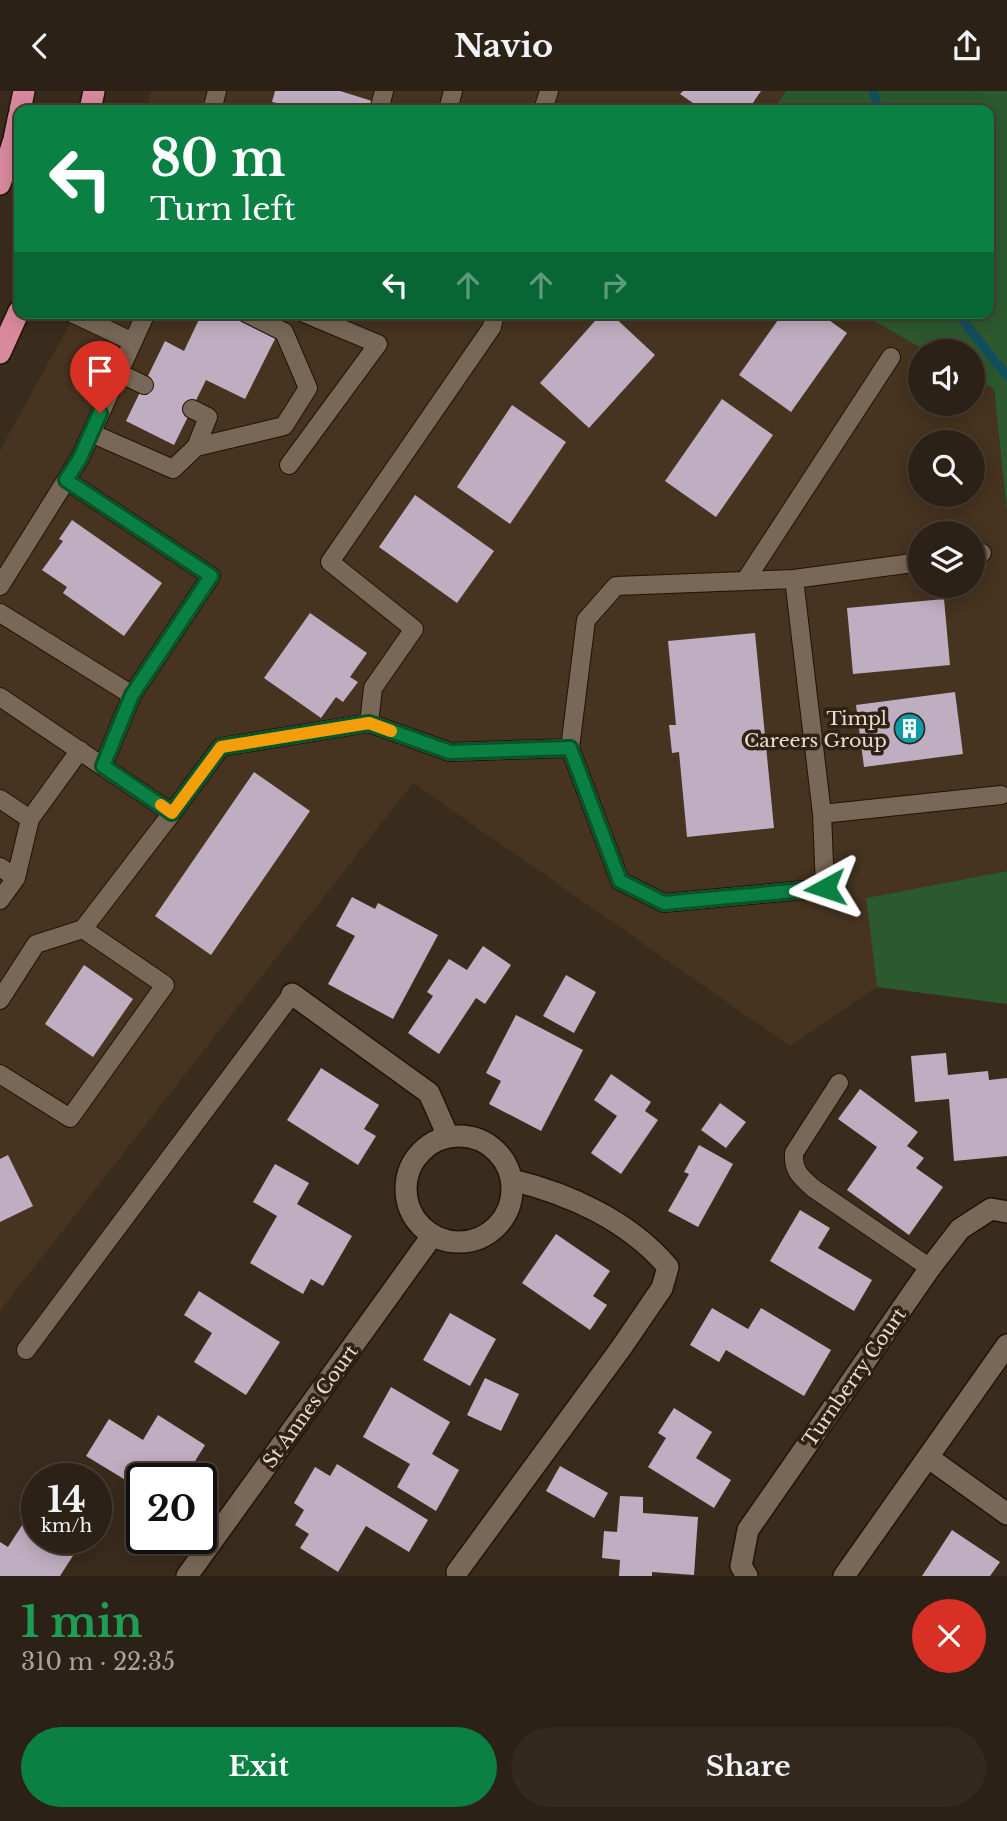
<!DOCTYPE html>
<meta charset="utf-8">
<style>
:root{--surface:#2c2116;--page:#34291f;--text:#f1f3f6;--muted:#a6a3a1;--line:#483e35;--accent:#0b8043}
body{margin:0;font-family:"Libre Baskerville",serif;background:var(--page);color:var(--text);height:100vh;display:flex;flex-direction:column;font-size:26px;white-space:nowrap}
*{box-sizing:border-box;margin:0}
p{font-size:23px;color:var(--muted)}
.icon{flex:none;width:38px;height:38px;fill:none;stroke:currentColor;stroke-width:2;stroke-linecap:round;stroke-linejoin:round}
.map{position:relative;height:1485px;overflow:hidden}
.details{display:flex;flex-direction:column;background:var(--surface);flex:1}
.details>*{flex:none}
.hud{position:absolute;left:14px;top:14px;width:980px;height:214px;border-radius:14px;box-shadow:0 4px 18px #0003,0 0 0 2px var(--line);background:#0b8043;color:#fff;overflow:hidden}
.fabs{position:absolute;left:908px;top:248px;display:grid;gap:14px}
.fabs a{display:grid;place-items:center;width:77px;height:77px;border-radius:50%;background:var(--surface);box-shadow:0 4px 18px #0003,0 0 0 2px var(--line);font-size:35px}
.speed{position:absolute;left:21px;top:1372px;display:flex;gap:14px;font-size:35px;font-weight:700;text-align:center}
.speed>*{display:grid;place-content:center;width:91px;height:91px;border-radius:50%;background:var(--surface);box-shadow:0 4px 18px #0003,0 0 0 2px var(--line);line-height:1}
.speed small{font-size:18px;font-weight:400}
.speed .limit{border:4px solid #111;border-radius:10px;background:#fff;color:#111}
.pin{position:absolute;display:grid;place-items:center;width:60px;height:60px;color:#fff;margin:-72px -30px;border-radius:50% 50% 50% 0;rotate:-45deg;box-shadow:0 0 7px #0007}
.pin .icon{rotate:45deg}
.me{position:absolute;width:77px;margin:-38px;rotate:265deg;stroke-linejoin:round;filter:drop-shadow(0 0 5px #0008)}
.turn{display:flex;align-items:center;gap:24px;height:147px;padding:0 21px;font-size:32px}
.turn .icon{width:91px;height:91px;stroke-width:2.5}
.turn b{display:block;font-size:49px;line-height:60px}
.lanes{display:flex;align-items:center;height:66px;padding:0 21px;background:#0003;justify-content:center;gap:35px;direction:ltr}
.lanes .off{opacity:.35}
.round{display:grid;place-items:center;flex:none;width:74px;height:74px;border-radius:37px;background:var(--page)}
.summary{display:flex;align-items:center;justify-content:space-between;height:119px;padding:0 21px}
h1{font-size:42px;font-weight:800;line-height:52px;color:#1e9e55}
.primary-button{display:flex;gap:14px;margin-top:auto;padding:14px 21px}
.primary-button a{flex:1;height:80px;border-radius:42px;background:var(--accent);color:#fff;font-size:28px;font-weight:800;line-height:80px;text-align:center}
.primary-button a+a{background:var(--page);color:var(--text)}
header{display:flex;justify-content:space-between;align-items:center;height:91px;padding:0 21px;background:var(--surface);font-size:32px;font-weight:800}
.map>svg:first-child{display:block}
</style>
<header><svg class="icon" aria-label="back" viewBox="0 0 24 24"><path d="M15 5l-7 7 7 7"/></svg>Navio<svg class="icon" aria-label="share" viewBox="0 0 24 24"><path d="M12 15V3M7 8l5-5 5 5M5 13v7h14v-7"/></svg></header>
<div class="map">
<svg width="1007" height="1485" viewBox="0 0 1007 1485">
<rect width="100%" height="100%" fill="#3a2c1d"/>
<!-- built -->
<path fill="#463320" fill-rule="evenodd" d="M 151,0 L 786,0 L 773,19 L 146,19 Z
M 76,222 L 860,222 L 928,261 L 920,261 L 920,313 L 973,313 L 973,286 L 994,298 L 1007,422 L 1007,780 L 866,807 L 877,896 L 790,955 L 413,692 L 0,1220 L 0,359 ZM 920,352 L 973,352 L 973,404 L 920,404 ZM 920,443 L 973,443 L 973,495 L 920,495 Z"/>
<!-- green -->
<path fill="#2d592e" d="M 786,0 L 1007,0 L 1007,422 L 994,298 L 973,286 L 973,261 L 928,261 L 860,222 L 989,222 L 989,19 L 773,19 Z
M 1007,780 L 1007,913 L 877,896 L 866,807 Z"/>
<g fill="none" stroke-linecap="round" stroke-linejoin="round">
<!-- stream -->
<path stroke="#124f5e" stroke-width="9" d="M 873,0 L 879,19
M 957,222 L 1007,285"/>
</g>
<!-- building -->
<path fill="#bfaec1" d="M 275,0 L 340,0 L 372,10 L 369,19 L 275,19 L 277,12 L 272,11 Z
M 683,0 L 761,0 L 748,19 L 703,19 L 680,3 Z
M 202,222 L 239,222 L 278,242 L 245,308 L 206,289 L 174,354 L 126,330 L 165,250 L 184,260 Z
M 602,222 L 610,222 L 655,264 L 589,337 L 540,292 Z
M 660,222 L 677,222 L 669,230 Z
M 783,222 L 819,222 L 847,242 L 791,321 L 739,284 Z
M 722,308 L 773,344 L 716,426 L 665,390 Z
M 512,314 L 566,351 L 510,433 L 457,396 Z
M 415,404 L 494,460 L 457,512 L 379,456 Z
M 72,429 L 162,492 L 124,545 L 63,502 L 67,496 L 42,479 L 63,450 L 59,448 Z
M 944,508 L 950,574 L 853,583 L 847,517 Z
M 310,522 L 367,562 L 350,586 L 358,591 L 343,611 L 336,606 L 321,627 L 264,587 Z
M 755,542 L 774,737 L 687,746 L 679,661 L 672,662 L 669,634 L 676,634 L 668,550 Z
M 955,601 L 963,663 L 864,676 L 856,614 Z
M 254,681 L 310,720 L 211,864 L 155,825 Z
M 352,806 L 375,818 L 378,812 L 438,844 L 393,928 L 328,893 L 355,845 L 336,835 Z
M 483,855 L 511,874 L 485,913 L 476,907 L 439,963 L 408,942 L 433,905 L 427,901 L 449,868 L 467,879 Z
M 84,874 L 133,908 L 93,966 L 45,933 Z
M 566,884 L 596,901 L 574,942 L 543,925 Z
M 516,924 L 583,959 L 541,1040 L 489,1013 L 501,990 L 486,982 Z
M 946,962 L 948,984 L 988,980 L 989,989 L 1007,987 L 1007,1065 L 954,1070 L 949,1008 L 915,1011 L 911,965 Z
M 321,977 L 379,1014 L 364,1038 L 376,1045 L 358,1074 L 287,1029 Z
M 611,983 L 651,1011 L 645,1020 L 658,1029 L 621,1083 L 591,1062 L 617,1025 L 594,1009 Z
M 860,998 L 918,1041 L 907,1055 L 924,1067 L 916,1077 L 943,1096 L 909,1144 L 847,1099 L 877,1056 L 838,1028 Z
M 720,1012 L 746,1031 L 726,1057 L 701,1039 Z
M 699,1054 L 733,1073 L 698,1136 L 668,1120 L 689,1083 L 684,1081 Z
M 8,1064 L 33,1115 L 0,1131 L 0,1068 Z
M 275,1073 L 309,1092 L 297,1113 L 352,1145 L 323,1195 L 311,1188 L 303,1203 L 250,1172 L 277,1125 L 253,1111 Z
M 800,1119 L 830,1137 L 818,1157 L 872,1189 L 854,1220 L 770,1170 Z
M 556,1143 L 610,1180 L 593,1205 L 607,1214 L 590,1239 L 522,1192 Z
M 199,1200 L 280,1251 L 246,1304 L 194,1271 L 212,1242 L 184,1224 Z
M 712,1217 L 748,1238 L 761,1217 L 831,1259 L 804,1305 L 726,1259 L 719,1271 L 690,1254 Z
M 450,1222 L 496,1248 L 470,1295 L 423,1269 Z
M 485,1287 L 519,1303 L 501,1340 L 467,1324 Z
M 391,1296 L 450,1331 L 432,1363 L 459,1379 L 436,1420 L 397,1396 L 410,1373 L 363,1346 Z
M 674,1317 L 712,1341 L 696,1367 L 731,1389 L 714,1417 L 648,1376 L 666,1347 L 658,1342 Z
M 158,1324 L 205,1354 L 184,1388 L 142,1388 L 142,1399 L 86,1365 L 109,1328 L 143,1349 Z
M 337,1373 L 428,1429 L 409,1461 L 366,1435 L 338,1481 L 300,1457 L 309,1443 L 295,1434 L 304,1419 L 294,1412 L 315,1376 L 330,1385 Z
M 560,1375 L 608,1402 L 594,1427 L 546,1400 Z
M 620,1405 L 643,1406 L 643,1422 L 698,1426 L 694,1484 L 652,1481 L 652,1485 L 619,1485 L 620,1469 L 602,1467 L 604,1440 L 617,1441 Z
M 26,1428 L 37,1434 L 37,1447 L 57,1447 L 76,1460 L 60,1485 L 0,1485 L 0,1451 L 8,1456 Z
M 952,1439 L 1000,1471 L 990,1485 L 922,1485 Z"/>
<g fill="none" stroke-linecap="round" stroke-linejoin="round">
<defs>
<path id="lane" d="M 212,19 L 217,0
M 379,19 L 384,0
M 448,19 L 453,0
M 543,19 L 549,0
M 72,222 L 133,251
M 119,282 L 144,294
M 91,342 L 173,378 L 196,356 L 208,326 L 192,318
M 196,356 L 284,335 L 308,297 L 284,241 L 246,222
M 289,374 L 378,253 L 304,222
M 66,389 L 211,485 L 132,604 L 103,675
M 973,464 L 982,462
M 745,490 L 891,266
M 0,495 L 80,367 L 146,222
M 0,522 L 132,604
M 0,606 L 172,722 L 83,838 L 36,853 L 0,909
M 369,632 L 373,597 L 414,538 L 330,471 L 492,236 L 495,222
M 570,657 L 586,529 L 616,495 L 794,488
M 0,708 L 30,728 L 80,659
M 172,722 L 221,656 L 369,632 L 450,661 L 570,657 L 620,790 L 664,812 L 825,797 L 822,723 L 1001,704
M 822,723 L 794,488 L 920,471
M 0,776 L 16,787 L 0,809
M 16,787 L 30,728
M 0,983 L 70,1027 L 165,894 L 83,838
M 839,992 L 794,1062 C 793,1080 800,1085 813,1097 L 930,1177
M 26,1259 L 292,903"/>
<path id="street" d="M 292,903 L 429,1002 L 448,1045
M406 1098a53 53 0 1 1 106 0a53 53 0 1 1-106 0Z
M 929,1367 L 1007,1423
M 457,1481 L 621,1257 L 662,1197 L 668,1176 C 629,1130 570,1103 512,1089
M 187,1485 L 432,1145
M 747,1485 L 741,1475 L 748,1439 L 930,1177 L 960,1138 L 991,1118 L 1007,1121
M 844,1485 L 1007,1254"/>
<path id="highway" d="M 20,19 L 24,0
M 90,19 L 94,0
M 0,93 L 14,48 L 19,24
M 0,262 L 19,220"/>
</defs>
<!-- lane casing -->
<use href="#lane" stroke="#211406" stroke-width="20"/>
<!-- street casing -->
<use href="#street" stroke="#211406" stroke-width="24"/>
<!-- highway casing -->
<use href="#highway" stroke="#211406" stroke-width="24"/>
<!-- lane -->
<use href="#lane" stroke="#796857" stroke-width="18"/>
<!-- street -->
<use href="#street" stroke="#796857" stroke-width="21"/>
<!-- highway -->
<use href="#highway" stroke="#d9899d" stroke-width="21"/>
</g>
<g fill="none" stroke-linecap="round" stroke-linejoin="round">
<defs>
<path id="route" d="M 100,322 L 80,367 L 66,389 L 211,485 L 132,604 L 103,675 L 172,722 L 221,656 L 369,632 L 450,661 L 570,657 L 620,790 L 664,812 L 825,797"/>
</defs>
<!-- route casing -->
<use href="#route" stroke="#07532c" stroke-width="18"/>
<!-- route -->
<use href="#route" stroke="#0b8043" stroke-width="12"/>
<!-- slow -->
<path stroke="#f59e0b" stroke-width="12" d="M 161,714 L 172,722 L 221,656 L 369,632 L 391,640"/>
</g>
<!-- icons -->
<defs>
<symbol id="building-disc" viewBox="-11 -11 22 22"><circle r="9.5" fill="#0f9aa8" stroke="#302213"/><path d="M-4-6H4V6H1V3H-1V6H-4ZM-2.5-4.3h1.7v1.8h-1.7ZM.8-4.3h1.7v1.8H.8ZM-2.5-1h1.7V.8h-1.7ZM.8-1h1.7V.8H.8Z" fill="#fff"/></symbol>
</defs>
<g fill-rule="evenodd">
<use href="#building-disc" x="892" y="620" width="35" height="35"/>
</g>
<g text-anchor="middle" stroke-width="7" stroke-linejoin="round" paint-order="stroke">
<!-- poi labels -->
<g font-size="19" fill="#e5dcd2" stroke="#302213" text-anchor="end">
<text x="887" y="634">Timpl<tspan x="887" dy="22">Careers Group</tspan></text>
</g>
<!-- street labels -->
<g font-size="19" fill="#e5dcd2" stroke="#302213">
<text transform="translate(854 1286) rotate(-55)" y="7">Turnberry Court</text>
<text transform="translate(310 1315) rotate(-54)" y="7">St Annes Court</text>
</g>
</g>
</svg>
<div class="fabs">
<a><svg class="icon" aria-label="sound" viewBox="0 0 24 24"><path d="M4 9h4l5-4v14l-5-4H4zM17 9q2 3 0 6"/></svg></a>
<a><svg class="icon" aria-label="search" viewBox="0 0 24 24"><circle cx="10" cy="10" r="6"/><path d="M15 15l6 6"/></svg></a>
<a><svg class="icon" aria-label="layers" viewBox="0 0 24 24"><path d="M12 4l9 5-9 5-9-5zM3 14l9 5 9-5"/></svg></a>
</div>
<div class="speed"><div>14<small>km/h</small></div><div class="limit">20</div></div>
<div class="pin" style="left:100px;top:322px;background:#d93025"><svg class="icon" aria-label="arrive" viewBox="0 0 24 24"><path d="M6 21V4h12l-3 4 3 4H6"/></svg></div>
<svg class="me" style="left:825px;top:797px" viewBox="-20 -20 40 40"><path d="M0-17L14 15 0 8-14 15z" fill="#0b8043" stroke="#fff" stroke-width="4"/></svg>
<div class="hud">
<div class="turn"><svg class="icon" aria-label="left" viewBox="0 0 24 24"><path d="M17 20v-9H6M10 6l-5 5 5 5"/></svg><div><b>80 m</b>Turn left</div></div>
<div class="lanes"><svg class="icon" aria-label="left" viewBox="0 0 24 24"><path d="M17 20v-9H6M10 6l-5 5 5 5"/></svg><svg class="icon off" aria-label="ahead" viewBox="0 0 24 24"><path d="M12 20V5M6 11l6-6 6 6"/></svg><svg class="icon off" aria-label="ahead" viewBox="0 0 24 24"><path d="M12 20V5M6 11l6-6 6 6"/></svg><svg class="icon off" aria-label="right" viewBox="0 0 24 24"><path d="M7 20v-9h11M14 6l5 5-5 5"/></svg></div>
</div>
</div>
<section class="details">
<div class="summary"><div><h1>1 min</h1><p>310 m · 22:35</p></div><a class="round" style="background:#d93025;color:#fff"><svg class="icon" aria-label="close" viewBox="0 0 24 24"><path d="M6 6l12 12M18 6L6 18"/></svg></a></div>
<div class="primary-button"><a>Exit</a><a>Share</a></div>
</section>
